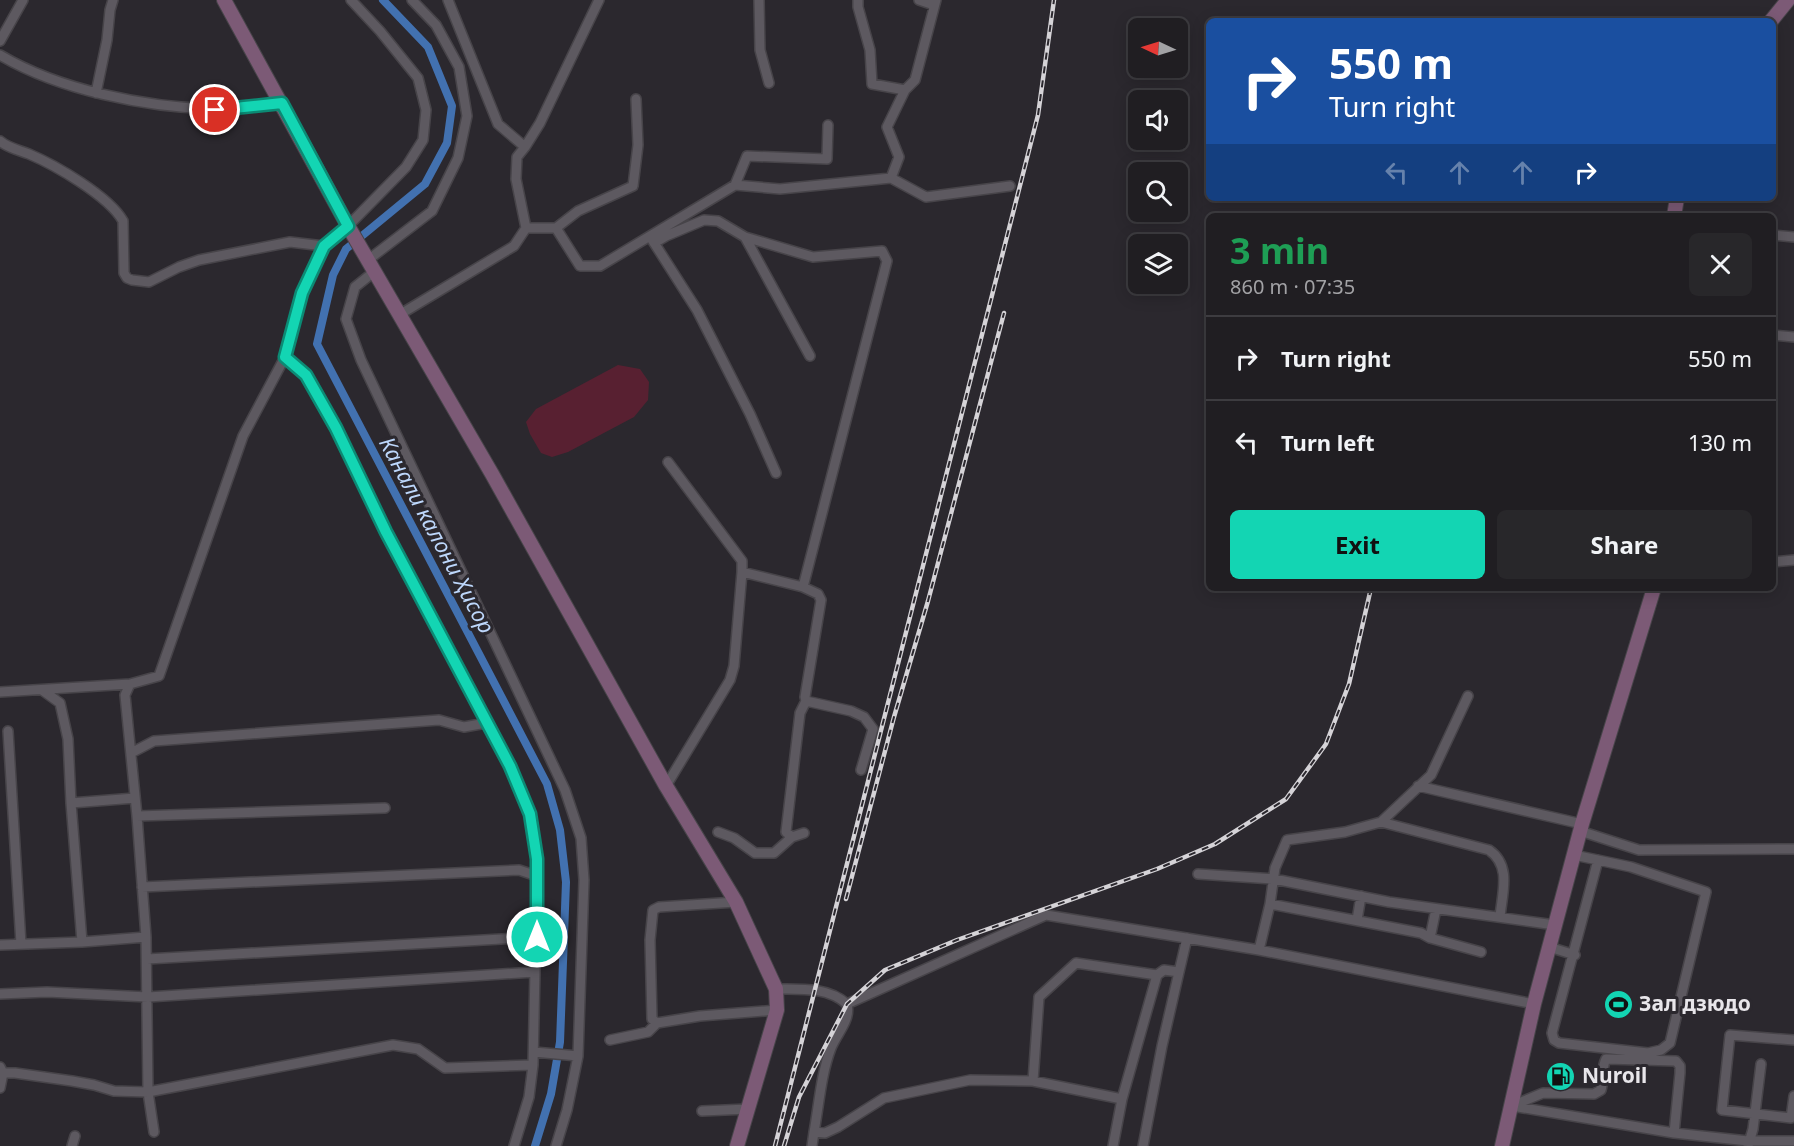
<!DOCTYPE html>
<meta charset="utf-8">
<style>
:root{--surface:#201e22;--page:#28272a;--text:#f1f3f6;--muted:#a2a2a5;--line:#3d3c40;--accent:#13d5b3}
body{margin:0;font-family:"Noto Sans",sans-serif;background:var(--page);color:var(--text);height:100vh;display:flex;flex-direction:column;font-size:22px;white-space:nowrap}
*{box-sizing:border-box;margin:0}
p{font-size:20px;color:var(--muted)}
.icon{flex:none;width:33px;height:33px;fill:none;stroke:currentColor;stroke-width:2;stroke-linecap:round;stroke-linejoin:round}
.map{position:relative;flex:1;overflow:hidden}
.sheet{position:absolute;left:1206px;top:213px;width:570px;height:378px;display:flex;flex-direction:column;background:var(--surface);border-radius:9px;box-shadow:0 3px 15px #0003,0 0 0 2px var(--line)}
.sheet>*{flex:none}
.guide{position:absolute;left:1206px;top:18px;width:570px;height:183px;border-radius:9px;box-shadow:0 3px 15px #0003,0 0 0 2px var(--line);background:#1a4fa0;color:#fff;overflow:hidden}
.needle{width:39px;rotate:274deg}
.fabs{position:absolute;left:1128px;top:18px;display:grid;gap:12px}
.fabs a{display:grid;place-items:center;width:60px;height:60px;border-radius:9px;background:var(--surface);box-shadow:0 3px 15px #0003,0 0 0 2px var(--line);font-size:30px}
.pin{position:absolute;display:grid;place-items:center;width:51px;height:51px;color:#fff;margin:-26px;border:3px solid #fff;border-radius:50%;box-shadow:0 2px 6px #0007}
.me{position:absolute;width:66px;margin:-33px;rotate:0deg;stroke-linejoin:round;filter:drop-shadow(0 0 4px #0008)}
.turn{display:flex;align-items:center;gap:21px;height:126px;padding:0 24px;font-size:27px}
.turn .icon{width:78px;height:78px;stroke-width:2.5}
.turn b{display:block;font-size:42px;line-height:51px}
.lanes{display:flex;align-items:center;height:57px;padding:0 24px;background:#0003;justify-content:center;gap:30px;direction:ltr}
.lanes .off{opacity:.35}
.round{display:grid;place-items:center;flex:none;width:63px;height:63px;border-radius:9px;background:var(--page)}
.head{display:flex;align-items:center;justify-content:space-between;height:102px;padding:0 24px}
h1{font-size:36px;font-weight:700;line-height:45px;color:#1e9e55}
.button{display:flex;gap:12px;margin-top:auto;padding:12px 24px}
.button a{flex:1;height:69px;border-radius:9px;background:var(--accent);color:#111;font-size:24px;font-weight:700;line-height:69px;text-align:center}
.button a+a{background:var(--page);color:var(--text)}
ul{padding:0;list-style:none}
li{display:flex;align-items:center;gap:18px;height:84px;padding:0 24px;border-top:2px solid var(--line)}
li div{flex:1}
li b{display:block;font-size:22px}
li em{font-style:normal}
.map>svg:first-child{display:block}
</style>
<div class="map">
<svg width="1794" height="1146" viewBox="0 0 1794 1146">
<rect width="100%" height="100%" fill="#2b282e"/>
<!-- green -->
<path fill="#582031" d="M 618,365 L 640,369 L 649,382 L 648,400 L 634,417 L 568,452 L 552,457 L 541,453 L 530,434 L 526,422 L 536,409 Z"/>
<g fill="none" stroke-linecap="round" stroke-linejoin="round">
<!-- canal -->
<path stroke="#4271b0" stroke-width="8" d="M 383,0 L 428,47 L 452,106 L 447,143 L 425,184 L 346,249 L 333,275 L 317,344 L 547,784 L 560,830 L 566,882 L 560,1042 L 551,1094 L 535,1146"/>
<defs>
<path id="street" d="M 448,0 L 498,124 L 525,147 L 540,123 L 599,0
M 759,0 L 760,50 L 769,83
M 858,0 L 858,7 L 870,50 L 872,84 L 905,90 L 915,80 L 936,0
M 919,0 L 934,5
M 0,41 L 23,0
M 0,55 C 59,90 145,107 213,109 C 236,110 260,105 282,103
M 96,93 L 107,40 L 110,10 L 113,0
M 0,141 C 8,148 19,150 29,154 C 55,165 109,196 123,221 L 124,273 L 127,278 L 132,280 L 149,282 L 179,267 L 199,260 L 290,242 L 324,246
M 891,178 L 899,157 L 887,127 L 905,90
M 735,185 L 747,156 L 827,159 L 828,125
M 526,228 L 556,228 L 578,211 L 633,186 L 638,145 L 636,99
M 556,228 L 580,266 L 600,266 L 735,185 L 780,189 L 891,178 L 926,197 L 1010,186
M 1773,235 L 1794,237
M 745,237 L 810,356
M 651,238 L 697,310 L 750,414 L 776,473
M 654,243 L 666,236 L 704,220 L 718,221 L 745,237 L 813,257 L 882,251 L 887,261 L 803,587
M 368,260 L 432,211 L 458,158 L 467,116 L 459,67 L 436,25 L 412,0
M 375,271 L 355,287 L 346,319 L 361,360 L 565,790 L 581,838 L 584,880 L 578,1056 L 567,1110 L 556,1146
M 399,315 L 514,246 L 526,228 L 516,179 L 517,157 L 525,147
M 1773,335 L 1794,337
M 285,357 L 306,375 L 336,428 L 386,533 L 510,766 L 530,814 L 537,859 L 537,876
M 1773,562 L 1794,560
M 742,572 L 803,587 L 818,594 L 821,600 L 805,697 L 806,701 L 851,711 L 864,717 L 873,729 L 861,770
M 42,690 L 60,703 L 68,739 L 71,803
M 0,692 L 130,684
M 8,731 L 21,944
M 131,753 L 154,741 L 439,720 L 464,727 L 486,723
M 666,786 L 730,680 L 734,666 L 742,572 L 742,561 L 668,462
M 1418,786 L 1582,824
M 137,816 L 385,808
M 1381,822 L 1489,850 C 1512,866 1502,893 1500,917
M 1580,831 L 1639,850 L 1794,849
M 718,832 L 734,838 L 755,853 L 774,853 L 792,837 L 804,833
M 792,837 L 786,832 L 800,713 L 806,701
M 1574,855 L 1631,867 L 1706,892 L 1670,1043 L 1661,1050 L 1648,1053 L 1559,1043 L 1554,1040 L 1552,1033 L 1598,860
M 1198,874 L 1274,879 L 1389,902 L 1555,925
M 142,887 L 519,870 L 537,876 L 533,1065
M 736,902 L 659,907 L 653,910 L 650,940 L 652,1019 L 657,1023 L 700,1016 L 777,1010
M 1270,904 L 1421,933 L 1430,938 L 1481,952
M 1357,920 L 1361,896
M 1430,938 L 1436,909
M 82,942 L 71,803 L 135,798
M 0,945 L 82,942 L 146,937
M 1549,947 L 1575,955
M 1259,950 L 1270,904 L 1275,868 L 1287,840 L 1345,832 L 1381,822 L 1431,775 L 1468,696
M 147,959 L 537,937
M 776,989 C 801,989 828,987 847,1004 L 1046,915 L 1259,950 L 1534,1004
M 0,994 L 47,992 L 148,997 L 534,972
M 610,1040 L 648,1032 L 657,1023
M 1794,1040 L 1730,1035 L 1722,1110 L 1791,1118 L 1794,1096
M 534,1052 L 578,1056
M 0,1067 L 3,1073 L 0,1088
M 3,1073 L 15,1073 L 72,1081 L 94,1085 L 114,1091 L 148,1092 L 393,1045 L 418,1049 L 445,1068 L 533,1065 L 529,1097 L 514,1146
M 1033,1081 L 1039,997 L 1076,963 L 1157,975
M 1514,1105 L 1543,1093 L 1594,1094 L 1601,1090 C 1604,1080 1601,1068 1606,1059 L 1676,1061 L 1680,1066 L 1680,1073 L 1674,1133
M 1512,1106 L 1674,1133 L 1748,1141 L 1794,1141
M 702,1111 L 748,1109
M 154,1132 L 148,1092 L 146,937 L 137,816 L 125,695 L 130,684 L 159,676 L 243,436 L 285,357 L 302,293 L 324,246 L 348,226 L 406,167 L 423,140 L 426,110 L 418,78 L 380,31 L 351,0
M 814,1132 C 819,1105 821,1074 831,1048 C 837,1033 851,1020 847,1004
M 72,1146 L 75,1136
M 812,1146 L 814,1132 L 825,1133 L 838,1127 L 884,1098 L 970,1080 L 1033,1081 L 1122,1099 L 1157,975 L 1164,970 L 1179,972 L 1187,938
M 1113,1146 L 1122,1099
M 1143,1146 L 1162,1046 L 1179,972
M 1748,1146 L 1753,1129 L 1761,1064"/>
<path id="secondary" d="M 224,0 L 348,226 L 492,474 L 666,786 L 736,902 L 776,989 L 777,1010 L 737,1146
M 1771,21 L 1788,0
M 1674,216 L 1677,198
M 1502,1146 L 1534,1004 L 1582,824 L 1654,588"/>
</defs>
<!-- street casing -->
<use href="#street" stroke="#474449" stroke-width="12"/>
<!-- secondary casing -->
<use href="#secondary" stroke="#474449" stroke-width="16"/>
<!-- street -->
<use href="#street" stroke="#5d5960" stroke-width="9"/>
<!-- secondary -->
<use href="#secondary" stroke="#7c5a76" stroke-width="14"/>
<defs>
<path id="rail" d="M 846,899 L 894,717 L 928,601 L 1004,313
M 775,1146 L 1038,115 L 1054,0
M 784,1146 L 799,1097 L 847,1004 L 885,970 L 957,940 L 1157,869 L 1215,844 L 1286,799 L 1326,744 L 1349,684 L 1371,588"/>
</defs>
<!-- rail casing -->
<use href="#rail" stroke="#d5d3d7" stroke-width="4.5"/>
<!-- rail -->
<use href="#rail" stroke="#2b282e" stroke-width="2" stroke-dasharray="7" stroke-linecap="butt"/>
</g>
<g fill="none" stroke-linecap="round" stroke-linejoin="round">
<defs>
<path id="route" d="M 215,110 L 282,103 L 348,226 L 324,246 L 302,293 L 285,357 L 306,375 L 336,428 L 386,532 L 510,766 L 530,814 L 537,859 L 537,937"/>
</defs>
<!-- route casing -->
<use href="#route" stroke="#0c8a74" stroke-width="15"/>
<!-- route -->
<use href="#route" stroke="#13d5b3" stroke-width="10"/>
</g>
<!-- icons -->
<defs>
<symbol id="stadium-disc" viewBox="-11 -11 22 22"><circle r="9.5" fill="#13d5b3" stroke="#2b282e"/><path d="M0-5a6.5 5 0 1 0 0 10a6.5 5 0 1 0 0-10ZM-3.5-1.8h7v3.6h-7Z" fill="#111"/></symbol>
<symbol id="fuel-disc" viewBox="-11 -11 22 22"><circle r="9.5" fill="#13d5b3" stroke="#2b282e"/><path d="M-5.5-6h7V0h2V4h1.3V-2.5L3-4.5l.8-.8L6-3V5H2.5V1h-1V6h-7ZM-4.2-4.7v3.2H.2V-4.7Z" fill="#111"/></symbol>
</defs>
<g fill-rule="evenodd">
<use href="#stadium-disc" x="1602" y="988" width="33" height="33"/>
<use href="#fuel-disc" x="1544" y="1060" width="33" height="33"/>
</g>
<g text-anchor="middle" stroke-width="6" stroke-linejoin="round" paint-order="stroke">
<!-- poi labels -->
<g font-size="21" font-weight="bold" fill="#e8e6ea" stroke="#2b282e" text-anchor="start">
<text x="1639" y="1011">Зал дзюдо</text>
<text x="1582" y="1083">Nuroil</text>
</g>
<!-- water labels -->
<g font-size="22" font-style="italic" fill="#bdd7fb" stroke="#2b282e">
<text transform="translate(437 535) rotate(62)" y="8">Канали калони Ҳисор</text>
</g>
</g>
</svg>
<div class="fabs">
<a><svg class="needle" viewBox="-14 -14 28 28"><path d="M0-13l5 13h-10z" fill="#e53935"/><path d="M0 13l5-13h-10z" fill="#a2a2a5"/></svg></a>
<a><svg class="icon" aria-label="sound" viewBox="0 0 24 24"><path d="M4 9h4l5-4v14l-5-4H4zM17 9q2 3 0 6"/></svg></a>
<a><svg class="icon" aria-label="search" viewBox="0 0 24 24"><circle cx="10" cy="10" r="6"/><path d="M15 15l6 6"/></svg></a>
<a><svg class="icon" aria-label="layers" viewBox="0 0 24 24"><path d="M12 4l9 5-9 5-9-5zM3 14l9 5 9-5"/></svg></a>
</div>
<div class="pin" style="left:215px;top:110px;background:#d93025"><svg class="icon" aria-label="arrive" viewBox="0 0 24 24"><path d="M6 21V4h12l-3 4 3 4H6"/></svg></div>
<svg class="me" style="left:537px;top:937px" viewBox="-20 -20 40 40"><circle r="17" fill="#13d5b3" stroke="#fff" stroke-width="3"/><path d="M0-11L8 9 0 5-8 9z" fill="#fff"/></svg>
<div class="guide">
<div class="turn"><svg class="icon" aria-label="right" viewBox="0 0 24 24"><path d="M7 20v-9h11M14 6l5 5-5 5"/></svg><div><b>550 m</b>Turn right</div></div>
<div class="lanes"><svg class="icon off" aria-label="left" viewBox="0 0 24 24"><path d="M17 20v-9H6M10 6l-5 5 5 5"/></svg><svg class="icon off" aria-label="ahead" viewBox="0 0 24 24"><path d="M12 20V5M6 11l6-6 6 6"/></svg><svg class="icon off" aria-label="ahead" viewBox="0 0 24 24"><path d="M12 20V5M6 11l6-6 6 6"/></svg><svg class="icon" aria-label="right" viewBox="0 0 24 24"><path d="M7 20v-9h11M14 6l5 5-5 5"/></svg></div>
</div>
<section class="sheet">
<div class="head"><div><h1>3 min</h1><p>860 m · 07:35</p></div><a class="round"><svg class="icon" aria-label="close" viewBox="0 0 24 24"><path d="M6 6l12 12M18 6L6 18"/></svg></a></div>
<ul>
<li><svg class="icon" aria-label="right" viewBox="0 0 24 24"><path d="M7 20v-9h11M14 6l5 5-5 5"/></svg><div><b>Turn right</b></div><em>550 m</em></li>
<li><svg class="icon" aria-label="left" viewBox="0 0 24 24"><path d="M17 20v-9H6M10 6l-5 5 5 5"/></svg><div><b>Turn left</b></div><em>130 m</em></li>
</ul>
<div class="button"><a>Exit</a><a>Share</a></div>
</section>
</div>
